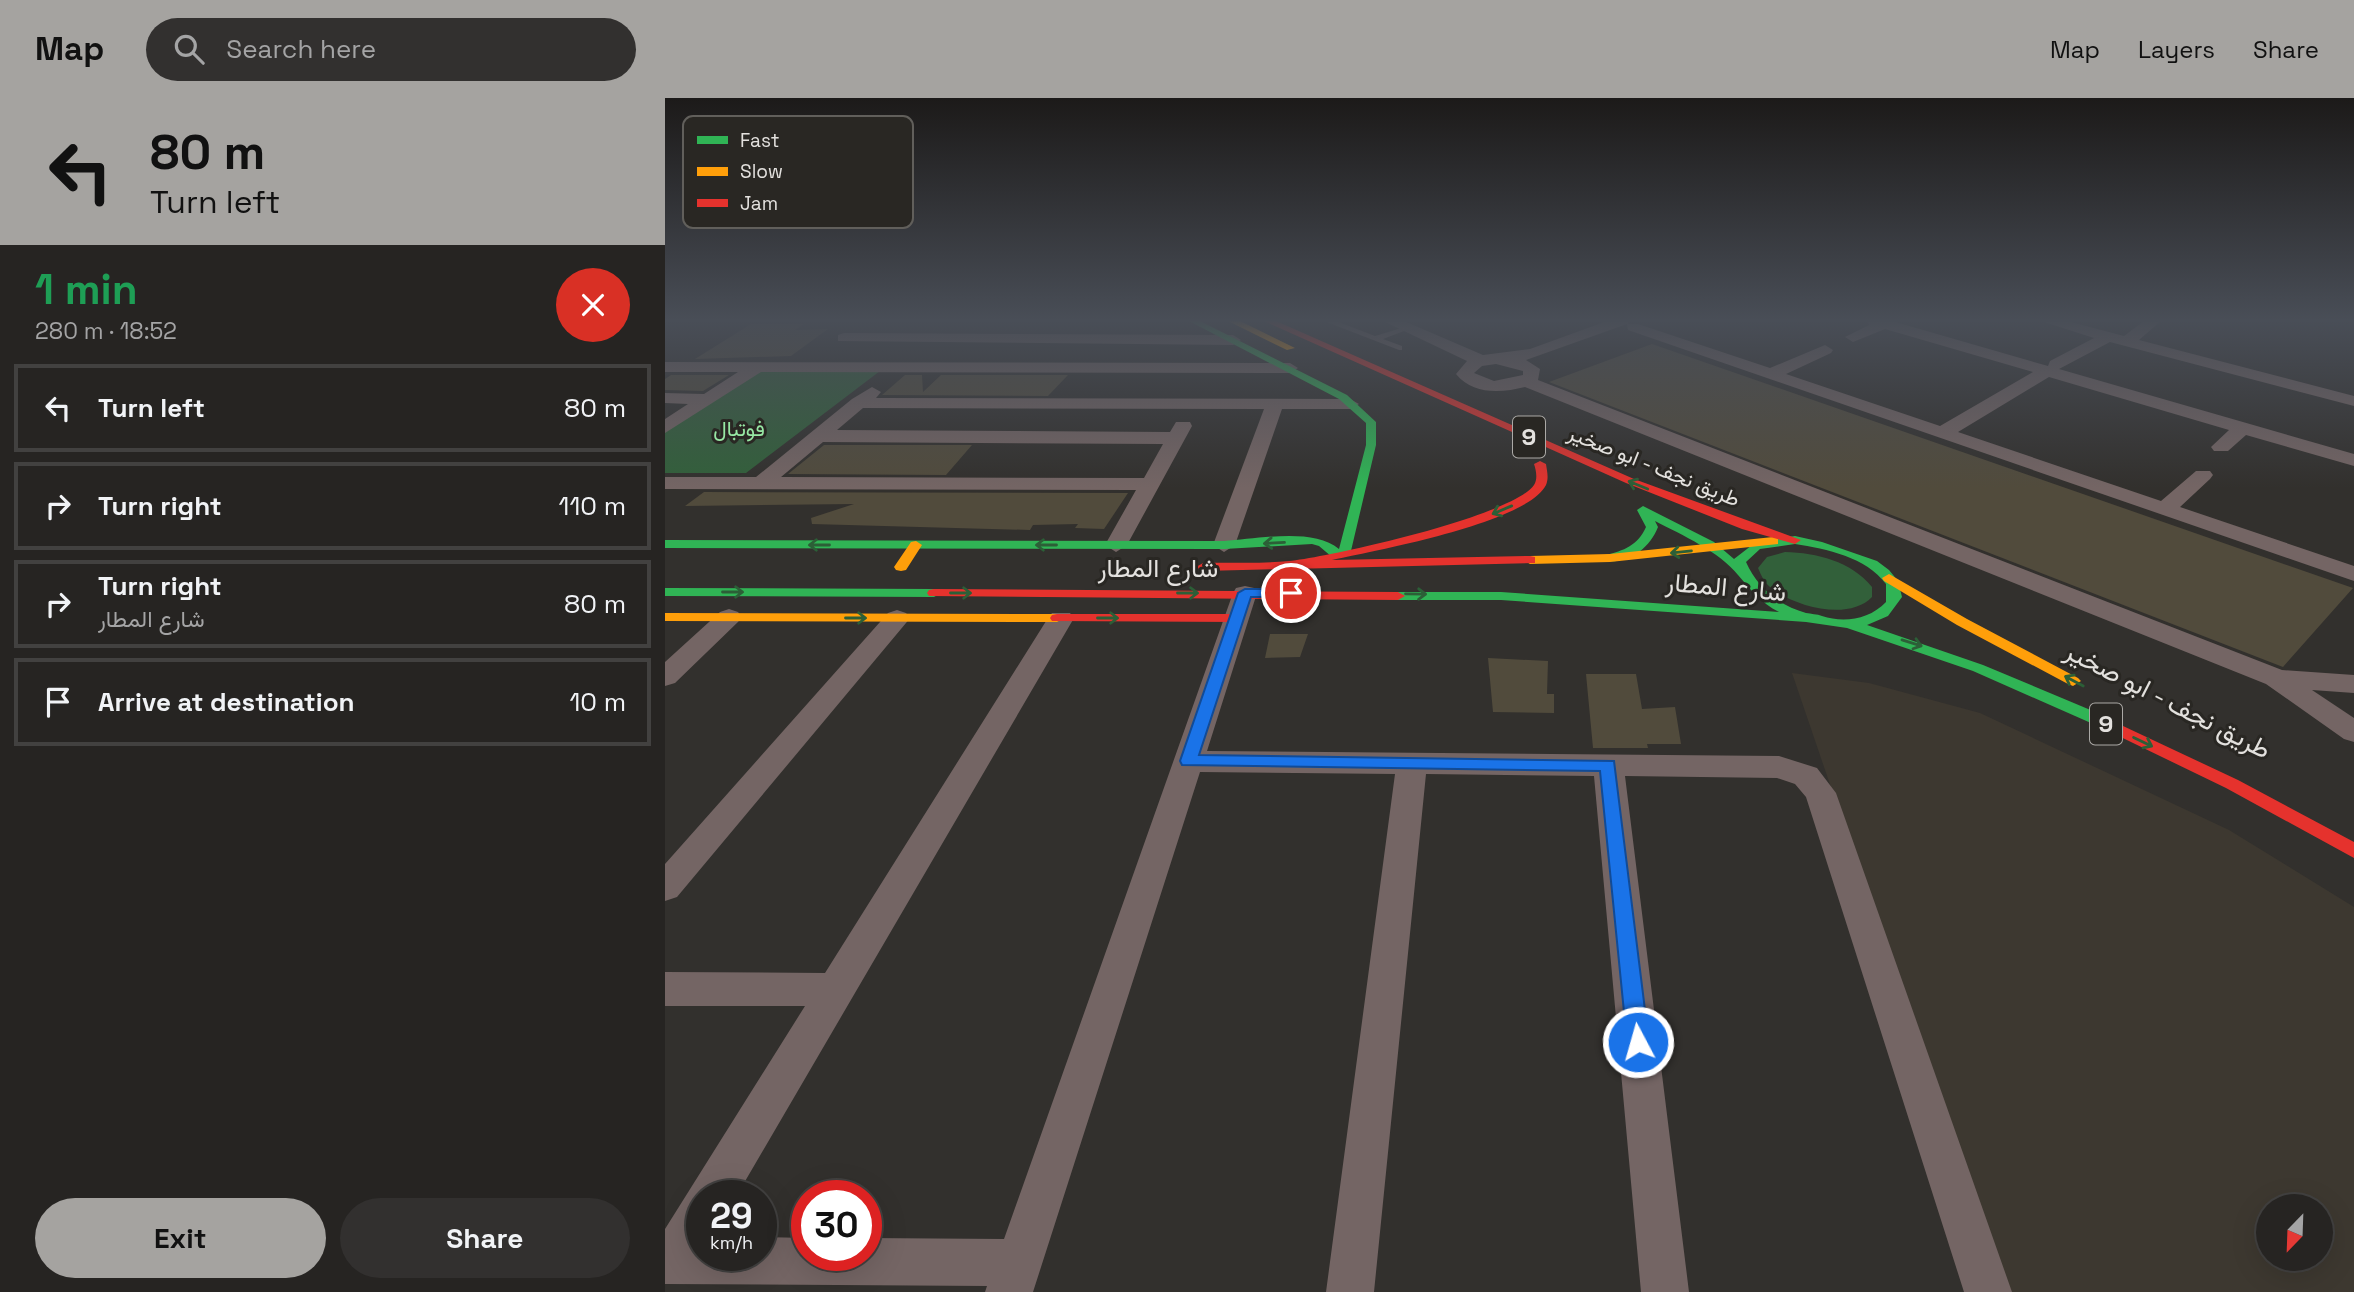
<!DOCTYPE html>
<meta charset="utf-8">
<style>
:root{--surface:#262422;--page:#32302f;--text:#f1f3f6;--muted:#a4a4a5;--line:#424140;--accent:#a5a3a0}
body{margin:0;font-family:"Space Grotesk",Vazirmatn,sans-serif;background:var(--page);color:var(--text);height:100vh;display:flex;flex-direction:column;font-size:26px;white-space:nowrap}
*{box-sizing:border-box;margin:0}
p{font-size:23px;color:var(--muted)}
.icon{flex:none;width:38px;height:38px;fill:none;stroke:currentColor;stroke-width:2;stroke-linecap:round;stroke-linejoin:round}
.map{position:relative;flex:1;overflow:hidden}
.drawer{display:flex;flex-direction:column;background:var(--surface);width:665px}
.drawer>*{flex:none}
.top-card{background:#a5a3a0;color:#111;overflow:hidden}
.needle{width:46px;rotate:203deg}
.controls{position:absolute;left:1591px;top:1096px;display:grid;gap:14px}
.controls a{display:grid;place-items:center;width:77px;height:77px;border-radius:50%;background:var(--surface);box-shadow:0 7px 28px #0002,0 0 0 2px var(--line);font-size:35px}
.speed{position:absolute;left:21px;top:1082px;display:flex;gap:14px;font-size:35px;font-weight:700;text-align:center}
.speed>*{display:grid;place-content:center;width:91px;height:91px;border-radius:50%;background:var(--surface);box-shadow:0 7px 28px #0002,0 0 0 2px var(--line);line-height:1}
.speed small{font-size:18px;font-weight:400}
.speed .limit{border:10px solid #d22;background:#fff;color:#111}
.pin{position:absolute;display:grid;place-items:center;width:60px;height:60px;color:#fff;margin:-30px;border:4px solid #fff;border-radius:50%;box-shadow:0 2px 7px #0007}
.me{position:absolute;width:77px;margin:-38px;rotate:354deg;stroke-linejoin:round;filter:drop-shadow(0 0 5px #0008)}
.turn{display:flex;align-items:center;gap:24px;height:147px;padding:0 35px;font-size:32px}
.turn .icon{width:91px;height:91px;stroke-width:2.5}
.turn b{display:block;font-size:49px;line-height:60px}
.round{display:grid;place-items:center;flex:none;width:74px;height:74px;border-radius:37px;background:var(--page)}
.overview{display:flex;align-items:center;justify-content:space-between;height:119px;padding:0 35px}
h1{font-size:42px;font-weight:700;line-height:52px;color:#1e9e55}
.action{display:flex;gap:14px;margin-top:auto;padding:14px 35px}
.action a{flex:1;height:80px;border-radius:42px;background:var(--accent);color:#111;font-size:28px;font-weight:700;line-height:80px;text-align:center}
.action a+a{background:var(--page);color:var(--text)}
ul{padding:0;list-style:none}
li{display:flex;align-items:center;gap:21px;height:88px;margin:0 14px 10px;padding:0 21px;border:4px solid var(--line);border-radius:0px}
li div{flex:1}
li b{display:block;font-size:26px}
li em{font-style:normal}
header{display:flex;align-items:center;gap:42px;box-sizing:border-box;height:98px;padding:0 35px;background:var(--accent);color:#111}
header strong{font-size:33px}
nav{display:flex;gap:38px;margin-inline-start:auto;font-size:24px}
.search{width:490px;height:63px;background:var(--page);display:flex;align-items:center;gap:18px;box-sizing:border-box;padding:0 24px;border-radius:38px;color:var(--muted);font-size:26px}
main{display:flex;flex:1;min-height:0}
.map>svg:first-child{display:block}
</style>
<header>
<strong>Map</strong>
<div class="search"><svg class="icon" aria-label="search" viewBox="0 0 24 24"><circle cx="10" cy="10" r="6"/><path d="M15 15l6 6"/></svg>Search here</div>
<nav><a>Map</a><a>Layers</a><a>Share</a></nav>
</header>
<main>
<section class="drawer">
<div class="top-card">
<div class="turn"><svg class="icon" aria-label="left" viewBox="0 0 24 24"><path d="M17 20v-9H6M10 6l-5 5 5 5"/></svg><div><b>80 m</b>Turn left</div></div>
</div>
<div class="overview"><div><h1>1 min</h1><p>280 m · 18:52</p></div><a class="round" style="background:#d93025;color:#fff"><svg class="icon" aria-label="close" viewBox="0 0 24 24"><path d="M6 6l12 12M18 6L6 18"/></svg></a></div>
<ul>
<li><svg class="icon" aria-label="left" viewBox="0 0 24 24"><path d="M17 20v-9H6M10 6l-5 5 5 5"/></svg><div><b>Turn left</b></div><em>80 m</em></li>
<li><svg class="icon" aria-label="right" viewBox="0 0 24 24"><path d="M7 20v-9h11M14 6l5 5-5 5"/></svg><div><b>Turn right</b></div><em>110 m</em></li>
<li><svg class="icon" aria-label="right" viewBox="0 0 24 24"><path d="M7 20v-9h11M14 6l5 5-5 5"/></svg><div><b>Turn right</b><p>شارع المطار</p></div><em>80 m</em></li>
<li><svg class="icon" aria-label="arrive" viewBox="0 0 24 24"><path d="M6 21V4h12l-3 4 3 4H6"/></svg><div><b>Arrive at destination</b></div><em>10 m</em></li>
</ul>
<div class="action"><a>Exit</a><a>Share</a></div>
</section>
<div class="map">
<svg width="1689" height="1194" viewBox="0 0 1689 1194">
<rect width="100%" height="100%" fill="#32302d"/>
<!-- built -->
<path fill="#3d3830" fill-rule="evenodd" d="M 1127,575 L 1204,585 L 1315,615 L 1564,732 L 1689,809 L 1689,1194 L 1338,1194 ZM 1603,1108 L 1656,1108 L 1656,1160 L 1603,1160 Z"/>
<!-- green -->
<path fill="#32603a" d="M 89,273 L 215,273 L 81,375 L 0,375 L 0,332 Z
M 1120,454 C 1152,455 1186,463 1207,489 L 1207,499 C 1183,524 1128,508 1105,489 C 1099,484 1096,477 1093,470 L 1102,459 Z"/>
<!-- building -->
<path fill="#514b3c" d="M 86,226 L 139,226 L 130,232 L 163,231 L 126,258 L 30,261 Z
M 987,246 L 1688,490 L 1618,569 L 884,284 Z
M 6,277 L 64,277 L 38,293 L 0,292 L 0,281 Z
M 240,277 L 257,277 L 258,294 L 276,277 L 403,277 L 383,298 L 217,297 Z
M 159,347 L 307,347 L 281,377 L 123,376 Z
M 39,394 L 463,395 L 439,431 L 410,430 L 413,426 L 368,427 L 365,432 L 147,426 L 146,420 L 189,406 L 20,408 Z
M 605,536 L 643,536 L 635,559 L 600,560 Z
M 823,560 L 883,563 L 882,596 L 889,596 L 889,615 L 828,614 Z
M 921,576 L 971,576 L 977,611 L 1010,609 L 1016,646 L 982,646 L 983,650 L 928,650 Z"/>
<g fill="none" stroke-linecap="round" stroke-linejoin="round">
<!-- lane -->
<path fill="#746564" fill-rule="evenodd" d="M 659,223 L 671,223 L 710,238 L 743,228 L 747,230 L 718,241 L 737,248 L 737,252 L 734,252 Z"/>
<!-- street -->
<path fill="#746564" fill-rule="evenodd" d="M 718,223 L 739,223 L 818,257 L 865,251 L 942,223 L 964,223 L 963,226 L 973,226 L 1105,270 L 1160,247 L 1168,252 L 1166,255 L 1121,276 L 1275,328 L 1368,274 L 1220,231 L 1188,244 L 1180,239 L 1204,227 L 1202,223 L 1227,223 L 1383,268 L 1385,263 L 1429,240 L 1376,223 L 1402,223 L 1459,238 L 1479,223 L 1496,223 L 1474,242 L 1689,298 L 1689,308 L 1445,244 L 1394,271 L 1689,356 L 1689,368 L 1581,337 L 1563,353 L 1549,353 L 1546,349 L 1564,332 L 1384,279 L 1293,334 L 1496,403 L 1531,373 L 1545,373 L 1548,377 L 1545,381 L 1515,409 L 1689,468 L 1689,483 L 963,232 L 962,226 L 861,262 L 875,271 L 873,282 L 1617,572 L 1689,577 L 1689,595 L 1647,592 L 1689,620 L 1689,644 L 1679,641 L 1601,586 L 860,289 C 836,295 808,297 791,276 L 802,263 ZM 831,266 L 858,273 L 858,277 L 829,283 L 809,275 L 817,268 Z
M 179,235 L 568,237 L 576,242 L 568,247 L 173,243 L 173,237 Z
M 0,264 L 625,265 L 633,270 L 625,275 L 96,274 L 0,335 L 0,321 L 23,306 L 0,305 L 0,295 L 39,296 L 73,274 L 0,274 Z
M 207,289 L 216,294 L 211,300 L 685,301 L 694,306 L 685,311 L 617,311 L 570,447 L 559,454 L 548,447 L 599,311 L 198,310 L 172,332 L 505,334 L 511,324 L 525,324 L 527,328 L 462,447 L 451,454 L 440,447 L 471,392 L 0,391 L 0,379 L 91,379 L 187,301 ZM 158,344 L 498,346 L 479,380 L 116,379 Z
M 580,488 L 589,490 L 592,495 L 542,653 L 1114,658 L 1152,670 L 1171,695 L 1347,1194 L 1299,1194 L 1141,699 L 1130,686 L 1112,680 L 960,678 L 1024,1194 L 976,1194 L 929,678 L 761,676 L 709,1194 L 661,1194 L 730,676 L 535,674 L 368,1194 L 320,1194 L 322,1188 L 0,1186 L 0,1131 L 140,908 L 0,908 L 0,874 L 160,875 L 383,520 L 387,515 L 405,515 L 409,520 L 72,1097 L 37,1097 L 37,1157 L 96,1157 L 96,1139 L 142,1140 L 142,1157 L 201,1157 L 201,1140 L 339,1141 L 568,495 L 571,490 Z
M 64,511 L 73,514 L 77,519 L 73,524 L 10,585 L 0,588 L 0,564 L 55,514 Z
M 232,512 L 241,515 L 245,520 L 241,525 L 12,799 L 0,803 L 0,766 L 223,515 Z"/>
<!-- fast -->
<path fill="#30b455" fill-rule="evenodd" d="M 524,223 L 535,223 L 682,297 L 711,324 L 711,347 L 685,457 L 667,459 L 654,448 L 647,446 L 559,451 L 0,450 L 0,442 L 559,443 C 593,441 648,429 674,451 L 701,347 L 701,325 L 674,301 Z
M 978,408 L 1049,444 L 1069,461 L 1091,444 L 1130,438 L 1157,444 L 1212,463 L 1224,472 L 1233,483 L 1237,499 L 1223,518 L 1202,527 L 1318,567 L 1447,621 L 1449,625 L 1447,629 L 1435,629 L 1308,573 L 1182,530 L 1141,524 L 836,502 L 733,502 L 726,498 L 733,494 L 836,494 L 1114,514 C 1096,505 1086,492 1073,477 C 1055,454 1017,437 990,423 L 993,429 C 985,450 964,466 940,463 L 940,457 C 959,453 973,447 981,429 L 972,412 ZM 1130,446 C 1162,451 1201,459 1221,486 L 1221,504 C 1204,522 1178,525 1157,518 C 1152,516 1146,516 1141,515 C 1114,508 1092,489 1081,464 L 1095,451 Z
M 0,490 L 269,491 L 276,495 L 269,499 L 0,498 Z"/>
<!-- slow -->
<path fill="#ff9f0a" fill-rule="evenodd" d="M 563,223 L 575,223 L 630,250 L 622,252 Z
M 1108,439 L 1113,440 L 1113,446 L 945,464 L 865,466 L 858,462 L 865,458 L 945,456 Z
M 251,443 L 257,447 L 241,472 L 236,473 L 231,472 L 229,469 L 246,444 Z
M 1224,476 L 1302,521 L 1413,580 L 1416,583 L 1408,588 L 1403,586 L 1292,527 L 1219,483 L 1217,480 Z
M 0,515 L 392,516 L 399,520 L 392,524 L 0,523 Z"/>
<!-- jam -->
<path fill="#e5322d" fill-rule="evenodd" d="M 599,223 L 611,223 L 969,381 L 1136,442 L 1130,446 L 1077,431 L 961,385 Z
M 875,363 L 881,366 C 882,373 884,380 881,387 C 862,425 709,453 667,462 L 865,458 L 870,459 L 870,465 L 538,473 L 531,469 L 538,465 C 566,464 596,466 624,463 C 665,459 848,418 869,387 C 873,381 871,372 869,366 Z
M 269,491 L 733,494 L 740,498 L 733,502 L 264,498 L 262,495 L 264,492 Z
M 392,516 L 572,516 L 579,520 L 572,524 L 387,523 L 385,520 L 387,517 Z
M 1441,620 L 1573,682 L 1689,744 L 1689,760 L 1561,690 L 1435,629 L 1433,625 L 1435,621 Z"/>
</g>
<!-- one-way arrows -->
<defs><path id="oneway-shaft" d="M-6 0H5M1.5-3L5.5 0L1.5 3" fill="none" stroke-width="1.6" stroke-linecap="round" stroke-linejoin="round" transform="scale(1.75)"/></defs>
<g stroke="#2c5f37">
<use href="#oneway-shaft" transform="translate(973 387) rotate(-158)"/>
<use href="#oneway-shaft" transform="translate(837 412) rotate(157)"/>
<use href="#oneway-shaft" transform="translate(609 445) rotate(177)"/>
<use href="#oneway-shaft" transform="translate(154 447) rotate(-180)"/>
<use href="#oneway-shaft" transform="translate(381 447) rotate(180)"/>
<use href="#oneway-shaft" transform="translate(1016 454) rotate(174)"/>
<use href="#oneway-shaft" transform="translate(68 494)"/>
<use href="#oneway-shaft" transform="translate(296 495)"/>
<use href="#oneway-shaft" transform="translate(523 495)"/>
<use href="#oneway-shaft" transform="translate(751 496) rotate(1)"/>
<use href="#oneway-shaft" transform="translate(191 520)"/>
<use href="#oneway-shaft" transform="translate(443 520)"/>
<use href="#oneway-shaft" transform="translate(1247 545) rotate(17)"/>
<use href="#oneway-shaft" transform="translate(1409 583) rotate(-152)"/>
<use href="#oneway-shaft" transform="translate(1478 644) rotate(26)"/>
</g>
<!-- sky -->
<linearGradient id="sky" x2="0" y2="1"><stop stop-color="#1c1a19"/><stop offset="0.57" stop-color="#494e57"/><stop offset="1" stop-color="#494e57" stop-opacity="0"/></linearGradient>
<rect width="1689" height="390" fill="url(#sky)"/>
<!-- route -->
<path fill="#1a73e8" stroke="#114b97" stroke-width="2" d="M 580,491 L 626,491 L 633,495 L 626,499 L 586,499 L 534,657 L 949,663 L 984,944 L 981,952 L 973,955 L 965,952 L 962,944 L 935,673 L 517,667 L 515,663 L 573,495 Z"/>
<g text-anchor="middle" stroke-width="6" stroke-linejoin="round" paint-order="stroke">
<!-- far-park labels -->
<g font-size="21" fill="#97e8a4" stroke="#292723">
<text x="74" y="338">فوتبال</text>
</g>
<!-- far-street labels -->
<g font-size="21" fill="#e3e1de" stroke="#292723">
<text transform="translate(989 368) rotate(22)" y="7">طريق نجف - ابو صخير</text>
</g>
<!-- shield labels -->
<g fill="#292723" stroke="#aba9a6" stroke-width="2">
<rect x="848" y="318.5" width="32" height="41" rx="5"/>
<rect x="1425" y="605.5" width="32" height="41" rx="5"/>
</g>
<g font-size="24" font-weight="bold" fill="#e3e1de">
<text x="864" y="347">9</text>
<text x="1441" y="634">9</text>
</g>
<!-- street labels -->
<g font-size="26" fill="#e3e1de" stroke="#292723">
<text x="493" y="479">شارع المطار</text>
<text transform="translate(1061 489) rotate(5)" y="9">شارع المطار</text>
<text transform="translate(1503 602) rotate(27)" y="9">طريق نجف - ابو صخير</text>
</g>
</g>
<!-- legend -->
<rect x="18" y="18" width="230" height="112" rx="10" fill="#292723" stroke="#615f5b" stroke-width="2"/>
<rect x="32" y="38" width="31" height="8" fill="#30b455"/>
<rect x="32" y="69" width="31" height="9" fill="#ff9f0a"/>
<rect x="32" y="101" width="31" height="8" fill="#e5322d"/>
<g font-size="19" fill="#e3e1de">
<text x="75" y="49">Fast</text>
<text x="75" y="80">Slow</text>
<text x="75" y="112">Jam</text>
</g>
</svg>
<div class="controls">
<a><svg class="needle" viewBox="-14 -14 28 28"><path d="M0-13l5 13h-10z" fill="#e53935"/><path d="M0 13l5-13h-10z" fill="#a4a4a5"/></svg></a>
</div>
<div class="speed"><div>29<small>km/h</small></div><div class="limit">30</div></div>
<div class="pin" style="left:626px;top:495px;background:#d93025"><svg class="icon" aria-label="arrive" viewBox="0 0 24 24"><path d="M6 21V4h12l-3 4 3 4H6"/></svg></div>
<svg class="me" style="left:973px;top:944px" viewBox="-20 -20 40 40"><circle r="17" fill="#1a73e8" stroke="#fff" stroke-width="3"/><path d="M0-11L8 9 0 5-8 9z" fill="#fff"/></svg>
</div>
</main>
